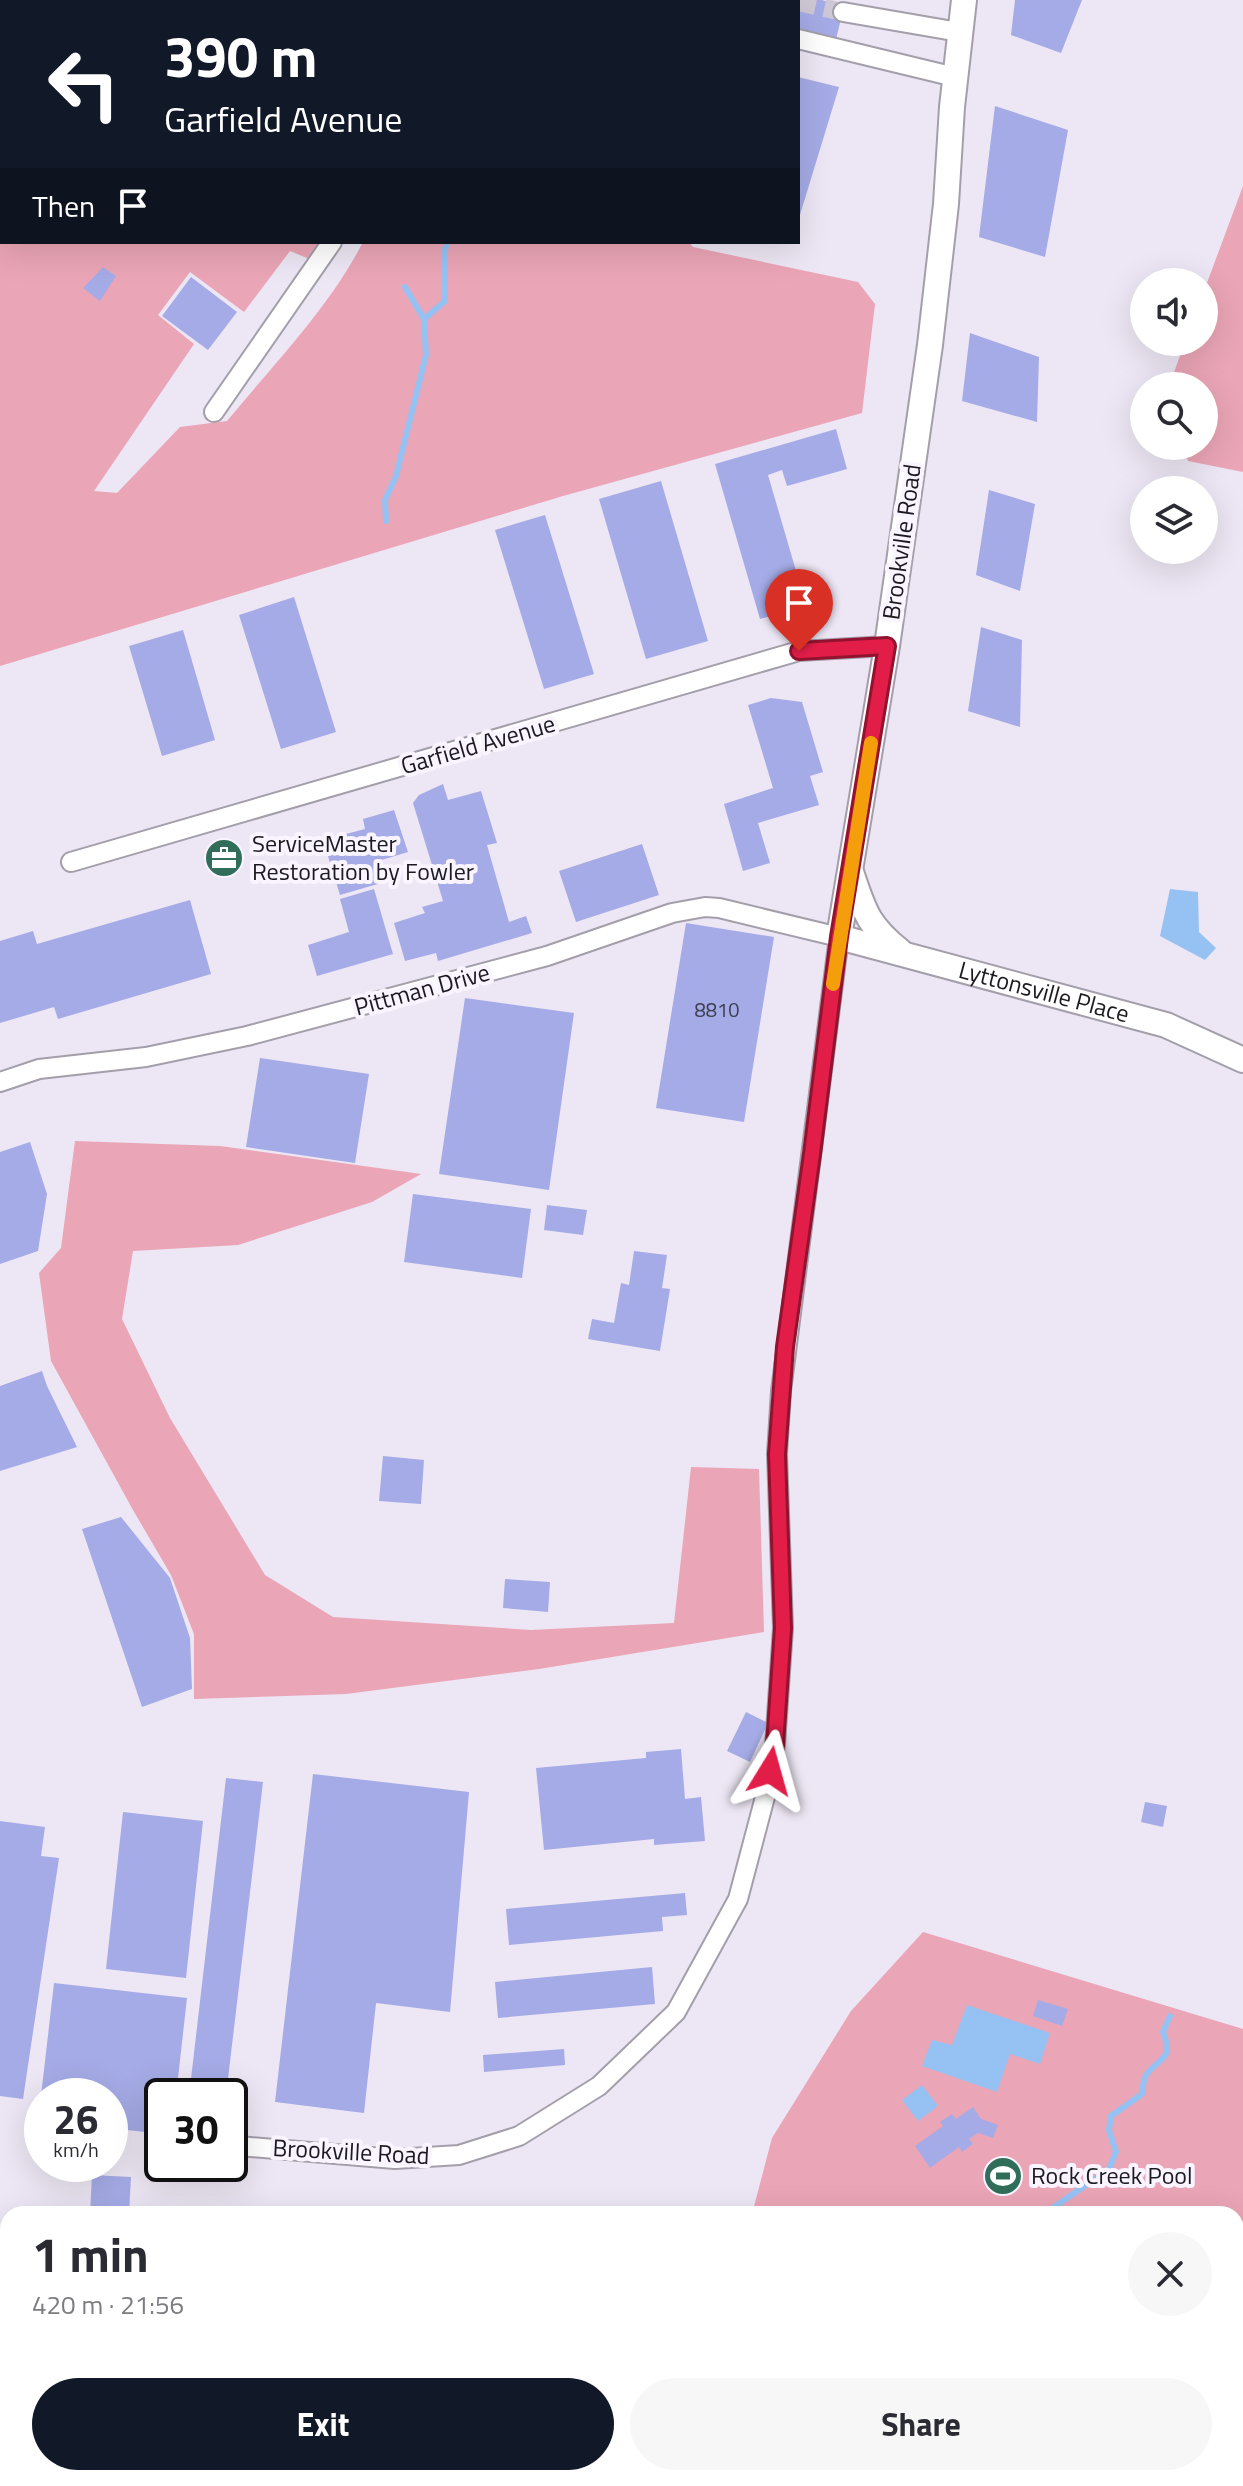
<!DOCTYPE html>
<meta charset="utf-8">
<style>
:root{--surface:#fff;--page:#f7f7f7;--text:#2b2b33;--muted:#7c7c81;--accent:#111827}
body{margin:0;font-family:"Titillium Web",sans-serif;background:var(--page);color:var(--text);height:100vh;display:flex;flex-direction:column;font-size:30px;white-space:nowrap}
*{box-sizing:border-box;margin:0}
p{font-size:26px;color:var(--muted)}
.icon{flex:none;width:44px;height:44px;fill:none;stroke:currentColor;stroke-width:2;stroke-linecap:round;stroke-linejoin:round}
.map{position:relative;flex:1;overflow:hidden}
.drawer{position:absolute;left:0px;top:2206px;width:1244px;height:280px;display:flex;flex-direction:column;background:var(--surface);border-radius:24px 24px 0 0;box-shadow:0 8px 32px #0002}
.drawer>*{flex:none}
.guide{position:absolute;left:0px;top:0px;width:800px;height:244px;box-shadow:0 8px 32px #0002;background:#111827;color:#fff;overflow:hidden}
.tools{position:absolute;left:1130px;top:268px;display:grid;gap:16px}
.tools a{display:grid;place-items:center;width:88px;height:88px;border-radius:50%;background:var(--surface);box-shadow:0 8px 32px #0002;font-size:40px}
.speed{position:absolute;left:24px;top:2078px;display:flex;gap:16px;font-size:40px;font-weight:700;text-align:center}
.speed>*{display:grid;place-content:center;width:104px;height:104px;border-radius:50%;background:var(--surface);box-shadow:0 8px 32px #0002;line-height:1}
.speed small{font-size:20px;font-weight:400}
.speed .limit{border:4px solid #111;border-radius:12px;background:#fff;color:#111}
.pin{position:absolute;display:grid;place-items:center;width:68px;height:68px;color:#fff;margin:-82px -34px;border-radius:50% 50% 50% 0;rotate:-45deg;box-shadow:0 0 8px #0007}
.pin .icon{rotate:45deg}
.me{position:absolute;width:88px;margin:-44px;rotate:8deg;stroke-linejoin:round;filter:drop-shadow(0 0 6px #0008)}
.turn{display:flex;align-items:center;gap:28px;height:168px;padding:0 32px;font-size:36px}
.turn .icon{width:104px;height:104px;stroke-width:2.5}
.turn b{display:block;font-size:56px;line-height:68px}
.then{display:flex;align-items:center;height:76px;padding:0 32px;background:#0003;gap:16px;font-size:30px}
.round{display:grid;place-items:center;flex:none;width:84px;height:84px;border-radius:42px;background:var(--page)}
.summary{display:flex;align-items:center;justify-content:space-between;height:136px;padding:0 32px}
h1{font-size:48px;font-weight:700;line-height:60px}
.action{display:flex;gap:16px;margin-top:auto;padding:16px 32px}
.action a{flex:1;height:92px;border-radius:48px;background:var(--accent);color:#fff;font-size:32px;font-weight:700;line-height:92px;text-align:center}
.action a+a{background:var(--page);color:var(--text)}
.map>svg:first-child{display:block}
</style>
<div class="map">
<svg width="1243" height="2486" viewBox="0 0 1243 2486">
<rect width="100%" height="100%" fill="#ede6f4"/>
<!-- green -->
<path fill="#eaa5b6" d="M 0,0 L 20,0 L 20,2 L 2,2 L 2,242 L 325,242 L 314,261 L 290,251 L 244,312 L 190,272 L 158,315 L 194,344 L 94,491 L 117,493 L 180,427 L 227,421 C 274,364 329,308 363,242 L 689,242 L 693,247 L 858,282 L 875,304 L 862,413 L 563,496 L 0,666 Z
M 1243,186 L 1243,472 L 1188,461 L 1182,446 L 1204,446 L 1204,386 L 1169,386 L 1185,342 L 1204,342 L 1204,291 Z
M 75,1141 L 220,1146 L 421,1174 L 372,1202 L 238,1245 L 133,1251 L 122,1319 L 170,1418 L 265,1575 L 333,1617 L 531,1630 L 674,1623 L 691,1467 L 759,1469 L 764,1632 L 539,1669 L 346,1694 L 194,1699 L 194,1634 L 171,1575 L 133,1510 L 51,1361 L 39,1273 L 61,1248 Z
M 923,1932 L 1243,2029 L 1243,2395 L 1236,2394 L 1236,2214 L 752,2214 L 772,2138 L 851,2011 Z"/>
<!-- water -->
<path fill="#96c2f3" d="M 1170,889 L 1198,892 L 1199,932 L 1216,948 L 1205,960 L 1160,936 Z
M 967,2005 L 1050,2033 L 1040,2064 L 1010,2054 L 997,2092 L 922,2066 L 932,2040 L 952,2045 Z
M 922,2085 L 938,2106 L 918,2121 L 902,2100 Z"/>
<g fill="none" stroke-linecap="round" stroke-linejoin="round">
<!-- stream -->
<path stroke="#96c2f3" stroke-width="6" d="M 424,319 L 445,301 L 444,251 L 448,242
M 386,521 L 385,500 L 396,476 L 426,355 L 424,319 L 405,287
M 1044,2214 L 1109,2169 L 1116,2152 L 1109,2130 L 1111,2116 L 1142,2094 C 1143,2088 1143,2080 1146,2075 C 1160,2056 1174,2061 1163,2032 L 1170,2016
M 939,2478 L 939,2486"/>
</g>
<!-- building -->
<path fill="#a5abe6" d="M 798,0 L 822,0 L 844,7 L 835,43 L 798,33 Z
M 1015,0 L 1082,0 L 1061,53 L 1011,35 Z
M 798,77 L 839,87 L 799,218 L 798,217 Z
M 995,106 L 1068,130 L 1045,257 L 979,237 Z
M 103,267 L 116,276 L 100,301 L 83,288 Z
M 191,277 L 237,312 L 208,350 L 162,316 Z
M 970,333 L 1039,357 L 1037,422 L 962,401 Z
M 836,429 L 847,469 L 787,486 L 782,470 L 768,475 L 806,605 L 760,619 L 715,464 Z
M 661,481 L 708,641 L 646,659 L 599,499 Z
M 989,490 L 1035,504 L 1020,591 L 976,575 Z
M 545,515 L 594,674 L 544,689 L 495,530 Z
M 294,597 L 336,732 L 281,749 L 239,615 Z
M 981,627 L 1022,640 L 1020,727 L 968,711 Z
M 183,630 L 215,740 L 162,756 L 129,646 Z
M 771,698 L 802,702 L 823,772 L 810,776 L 819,805 L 758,823 L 770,863 L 743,871 L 724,804 L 773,788 L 748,705 Z
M 443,784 L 448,800 L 481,791 L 497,843 L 487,845 L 509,922 L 526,916 L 532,933 L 438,961 L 436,953 L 405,961 L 394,923 L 425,913 L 422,907 L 443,901 L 413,803 L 419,795 Z
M 394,810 L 408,852 L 375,862 L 381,883 L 340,895 L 323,840 L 365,829 L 363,819 Z
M 642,844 L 659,895 L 576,922 L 559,871 Z
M 374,889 L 393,954 L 317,976 L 308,945 L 349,932 L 340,899 Z
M 190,900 L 211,974 L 58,1019 L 54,1007 L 0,1023 L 0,941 L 33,931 L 37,944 Z
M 686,923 L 774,937 L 744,1122 L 656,1108 Z
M 465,998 L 574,1013 L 549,1190 L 439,1174 Z
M 260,1058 L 369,1074 L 355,1163 L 246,1147 Z
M 30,1142 L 47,1194 L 38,1251 L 0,1264 L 0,1152 Z
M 413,1194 L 531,1209 L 522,1278 L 404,1262 Z
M 547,1205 L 587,1210 L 583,1235 L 544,1230 Z
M 634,1251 L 667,1255 L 662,1288 L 670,1289 L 660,1351 L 588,1339 L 592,1319 L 614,1323 L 621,1283 L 629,1285 Z
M 42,1371 L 47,1386 L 77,1447 L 0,1471 L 0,1386 Z
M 383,1456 L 424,1460 L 421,1504 L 379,1501 Z
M 121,1517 L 170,1578 L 190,1638 L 192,1689 L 142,1707 L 82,1529 Z
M 505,1579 L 550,1582 L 548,1612 L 503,1608 Z
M 746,1712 L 768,1723 L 750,1762 L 727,1751 Z
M 681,1749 L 685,1799 L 701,1797 L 705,1841 L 654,1845 L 654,1839 L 544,1850 L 536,1768 L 646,1758 L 646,1752 Z
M 313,1774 L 469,1792 L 450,2012 L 376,2003 L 364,2113 L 275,2102 Z
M 226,1778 L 263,1782 L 226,2096 L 189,2096 Z
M 1145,1802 L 1167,1806 L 1163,1827 L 1141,1822 Z
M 123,1812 L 203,1821 L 186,1978 L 106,1969 Z
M 0,1821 L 45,1827 L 41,1856 L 59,1858 L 23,2099 L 0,2096 Z
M 685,1893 L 687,1915 L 662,1917 L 663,1931 L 509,1945 L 506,1909 Z
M 652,1967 L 655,2004 L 498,2018 L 495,1982 Z
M 54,1983 L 187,1998 L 176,2096 L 162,2096 L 162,2134 L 110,2128 L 110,2096 L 41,2096 Z
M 1038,2000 L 1068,2009 L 1062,2026 L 1033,2016 Z
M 564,2049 L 565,2065 L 484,2072 L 483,2055 Z
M 973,2107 L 981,2119 L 998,2125 L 993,2138 L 978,2133 L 969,2139 L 973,2144 L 962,2152 L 959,2147 L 930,2168 L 915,2146 L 943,2126 L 940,2122 L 952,2114 L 956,2119 Z
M 92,2175 L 131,2177 L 129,2214 L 90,2214 Z
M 1236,2467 L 1243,2468 L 1243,2486 L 1222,2486 L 1224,2478 L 1236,2478 Z
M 252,2478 L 376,2478 L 401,2485 L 265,2486 L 251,2482 Z
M 1141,2478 L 1186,2478 L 1185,2482 L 1141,2481 Z"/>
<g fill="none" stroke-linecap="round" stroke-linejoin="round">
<!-- minor-tunnel -->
<path stroke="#cec7d4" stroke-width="18" stroke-dasharray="18 9" stroke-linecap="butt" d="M 798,2 L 843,12"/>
<defs>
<path id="minor" d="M 746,0 L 747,2
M 404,2 L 405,0
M 843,12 L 959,32
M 798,39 L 955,77
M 214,412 L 332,242
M 71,862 L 799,651 L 887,646
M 0,1082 L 39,1069 L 146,1057 L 247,1036 L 547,956 L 672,913 L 705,907 L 719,908 L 839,937 L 781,1391 L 777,1454 L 783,1628 L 775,1745 L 765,1797 L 738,1899 L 676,2012 L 599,2086 L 519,2136 L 459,2155 L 395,2159 L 238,2146
M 1100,2486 L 1100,2478"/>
<g id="tertiary">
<path id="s1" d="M 964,0 L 952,107 L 946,204 L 930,345 L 887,646 L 839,937 L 1166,1025 L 1243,1060"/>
<path d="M 851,872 C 864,910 867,925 900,951"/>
<path d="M 1236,2412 L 1243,2414"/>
<path d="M 586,2486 L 588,2478"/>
</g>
</defs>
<!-- minor casing -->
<use href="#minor" stroke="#a49eaa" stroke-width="22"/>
<!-- tertiary casing -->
<use href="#tertiary" stroke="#a49eaa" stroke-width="28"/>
<!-- minor -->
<use href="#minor" stroke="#fff" stroke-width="18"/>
<!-- tertiary -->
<use href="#tertiary" stroke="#fff" stroke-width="24"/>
</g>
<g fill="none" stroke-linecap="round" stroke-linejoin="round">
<defs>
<path id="route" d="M 770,1771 L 775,1745 L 783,1628 L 777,1454 L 785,1347 L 812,1154 L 839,937 L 887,646 L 799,651"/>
</defs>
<!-- route casing -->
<use href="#route" stroke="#92132f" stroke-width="20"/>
<!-- route -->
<use href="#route" stroke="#e11d48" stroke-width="14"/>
<!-- slow -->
<path stroke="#f59e0b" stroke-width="14" d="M 833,984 L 871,743"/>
</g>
<!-- icons -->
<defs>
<symbol id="office-disc" viewBox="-11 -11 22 22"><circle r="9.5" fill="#316e5a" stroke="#f9f4ff"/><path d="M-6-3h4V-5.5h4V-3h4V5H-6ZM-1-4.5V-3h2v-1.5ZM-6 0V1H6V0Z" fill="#fff"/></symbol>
<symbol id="stadium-disc" viewBox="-11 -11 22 22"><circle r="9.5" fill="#316e5a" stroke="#f9f4ff"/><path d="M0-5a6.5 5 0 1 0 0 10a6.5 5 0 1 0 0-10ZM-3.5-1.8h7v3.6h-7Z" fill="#fff"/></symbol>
</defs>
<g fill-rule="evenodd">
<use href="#office-disc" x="202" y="836" width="44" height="44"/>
<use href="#stadium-disc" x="981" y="2154" width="44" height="44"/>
</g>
<g text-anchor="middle" stroke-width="8" stroke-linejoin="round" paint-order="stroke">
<!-- number labels -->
<g font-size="20" fill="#3e3e50">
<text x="717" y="1017">8810</text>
</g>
<!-- street labels -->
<g font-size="24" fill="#1c1a1e" stroke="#f9f4ff">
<text transform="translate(902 542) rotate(-82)" y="8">Brookville Road</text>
<text transform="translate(478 745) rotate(-16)" y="8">Garfield Avenue</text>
<text transform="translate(422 990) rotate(-15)" y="8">Pittman Drive</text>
<text dy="8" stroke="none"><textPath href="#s1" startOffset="1158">Lyttonsville Place</textPath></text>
<text transform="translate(351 2152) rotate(3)" y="8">Brookville Road</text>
</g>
<!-- poi labels -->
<g font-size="24" fill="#1c1a1e" stroke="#f9f4ff" text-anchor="start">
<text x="252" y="852">ServiceMaster<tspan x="252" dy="28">Restoration by Fowler</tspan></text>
<text x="1031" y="2184">Rock Creek Pool</text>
</g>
</g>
</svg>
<div class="tools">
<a><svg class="icon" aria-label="sound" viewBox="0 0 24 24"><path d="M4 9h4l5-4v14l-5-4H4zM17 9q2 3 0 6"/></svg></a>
<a><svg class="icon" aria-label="search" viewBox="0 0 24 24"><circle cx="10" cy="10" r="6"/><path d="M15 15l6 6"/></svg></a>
<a><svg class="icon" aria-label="layers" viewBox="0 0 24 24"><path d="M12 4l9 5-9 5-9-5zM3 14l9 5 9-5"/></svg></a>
</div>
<div class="speed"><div>26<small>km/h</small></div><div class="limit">30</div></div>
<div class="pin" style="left:799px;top:651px;background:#d93025"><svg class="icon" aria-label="arrive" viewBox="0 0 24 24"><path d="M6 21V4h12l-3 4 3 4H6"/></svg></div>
<svg class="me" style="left:770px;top:1771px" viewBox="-20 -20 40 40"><path d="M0-17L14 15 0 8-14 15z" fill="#e11d48" stroke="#fff" stroke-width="4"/></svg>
<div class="guide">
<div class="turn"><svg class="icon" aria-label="left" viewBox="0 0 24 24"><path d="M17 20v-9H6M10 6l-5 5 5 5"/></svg><div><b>390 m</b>Garfield Avenue</div></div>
<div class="then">Then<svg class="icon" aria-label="arrive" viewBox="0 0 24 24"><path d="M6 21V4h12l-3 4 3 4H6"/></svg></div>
</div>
<section class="drawer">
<div class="summary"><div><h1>1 min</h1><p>420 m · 21:56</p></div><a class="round"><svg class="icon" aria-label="close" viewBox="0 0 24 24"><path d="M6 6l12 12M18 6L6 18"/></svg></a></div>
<div class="action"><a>Exit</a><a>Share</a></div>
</section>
</div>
